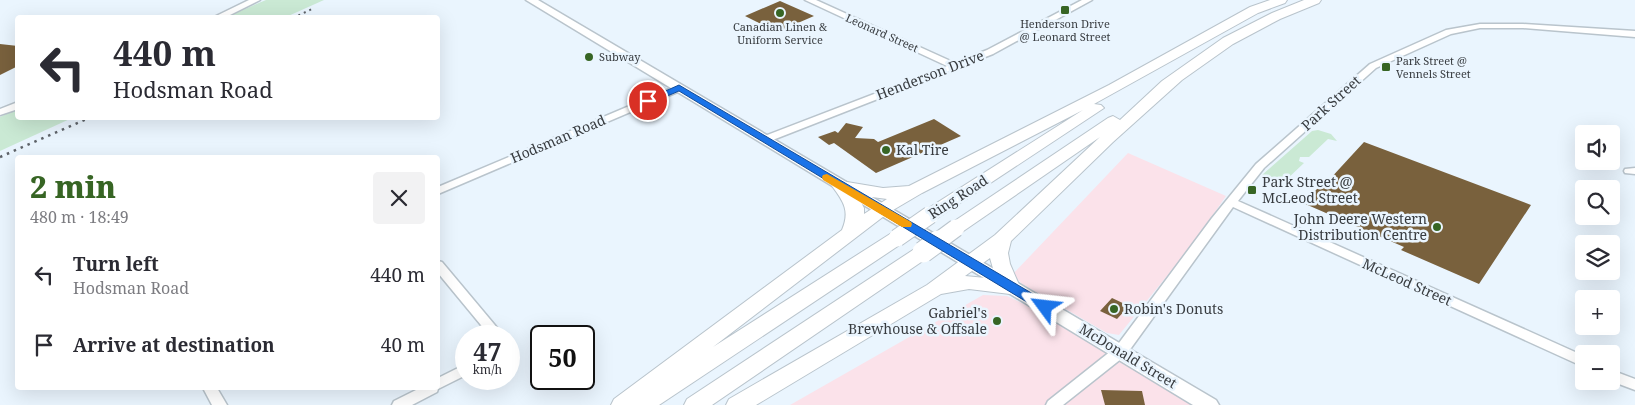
<!DOCTYPE html>
<meta charset="utf-8">
<style>
:root{--surface:#fff;--page:#f2f2f3;--text:#2b2b33;--muted:#7c7c81;--accent:#376524}
body{margin:0;font-family:"Noto Serif",serif;background:var(--page);color:var(--text);height:100vh;display:flex;flex-direction:column;font-size:19px;white-space:nowrap}
*{box-sizing:border-box;margin:0}
p{font-size:16px;color:var(--muted)}
.icon{flex:none;width:28px;height:28px;fill:none;stroke:currentColor;stroke-width:2;stroke-linecap:round;stroke-linejoin:round}
.map{position:relative;flex:1;overflow:hidden}
.panel{position:absolute;left:15px;top:155px;width:425px;height:235px;display:flex;flex-direction:column;background:var(--surface);border-radius:5px;box-shadow:0 5px 20px #0002}
.panel>*{flex:none}
.top-card{position:absolute;left:15px;top:15px;width:425px;height:105px;border-radius:5px;box-shadow:0 5px 20px #0002;background:#fff;color:var(--text);overflow:hidden}
.buttons{position:absolute;left:1575px;top:125px;display:grid;gap:10px}
.buttons a{display:grid;place-items:center;width:45px;height:45px;border-radius:5px;background:var(--surface);box-shadow:0 5px 20px #0002;font-size:25px}
.speed{position:absolute;left:455px;top:325px;display:flex;gap:10px;font-size:25px;font-weight:700;text-align:center}
.speed>*{display:grid;place-content:center;width:65px;height:65px;border-radius:50%;background:var(--surface);box-shadow:0 5px 20px #0002;line-height:1}
.speed small{font-size:12px;font-weight:400}
.speed .limit{border:2px solid #111;border-radius:8px;background:#fff;color:#111}
.pin{position:absolute;display:grid;place-items:center;width:42px;height:42px;color:#fff;margin:-21px;border:2px solid #fff;border-radius:50%;box-shadow:0 1px 5px #0007}
.me{position:absolute;width:55px;margin:-28px;rotate:300deg;stroke-linejoin:round;filter:drop-shadow(0 0 4px #0008)}
.turn{display:flex;align-items:center;gap:18px;height:105px;padding:0 15px;font-size:22px}
.turn .icon{width:65px;height:65px;stroke-width:2.5}
.turn b{display:block;font-size:35px;line-height:42px}
.round{display:grid;place-items:center;flex:none;width:52px;height:52px;border-radius:5px;background:var(--page)}
.headline{display:flex;align-items:center;justify-content:space-between;height:85px;padding:0 15px}
h1{font-size:30px;font-weight:800;line-height:38px;color:var(--accent)}
ul{padding:0;list-style:none}
li{display:flex;align-items:center;gap:15px;height:70px;padding:0 15px}
li div{flex:1}
li b{display:block;font-size:19px}
li em{font-style:normal}
.map>svg:first-child{display:block}
</style>
<div class="map">
<svg width="1635" height="405" viewBox="0 0 1635 405">
<rect width="100%" height="100%" fill="#eaf5fe"/>
<!-- commercial -->
<path fill="#fbe2ea" d="M 1128,153 L 1226,196 L 1193,244 L 1119,335 L 1107,333 L 1022,284 L 1013,274 Z
M 983,295 L 1007,296 L 1024,304 L 1193,405 L 790,405 Z"/>
<!-- green -->
<path fill="#cae9d4" d="M 266,0 L 324,0 L 286,17 L 226,17 Z
M 17,109 L 18,118 L 72,118 L 0,151 L 0,117 Z
M 1318,130 L 1331,134 L 1337,141 L 1328,139 L 1309,157 L 1300,157 L 1299,161 L 1304,163 L 1284,182 L 1289,186 L 1284,188 L 1274,187 L 1267,184 L 1268,182 L 1263,181 L 1260,177 L 1262,175 L 1312,131 Z"/>
<!-- building -->
<path fill="#79613d" d="M 780,1 L 814,16 L 777,32 L 745,16 Z
M 0,44 L 18,46 L 18,66 L 0,75 Z
M 934,119 L 961,136 L 876,173 L 834,143 L 829,145 L 818,137 L 835,131 L 838,133 L 846,123 L 863,127 L 855,138 L 874,139 L 878,142 Z
M 1364,142 L 1531,205 L 1479,284 L 1401,250 L 1404,247 L 1303,203 L 1327,179 L 1329,180 Z
M 1112,298 L 1129,306 L 1117,319 L 1100,311 Z
M 1101,390 L 1142,391 L 1145,405 L 1105,405 Z"/>
<g fill="none" stroke-linecap="round" stroke-linejoin="round">
<defs>
<path id="minor" d="M 249,0 L 260,0 L 224,18 L 212,18 Z
M 805,0 L 816,0 L 955,63 L 987,50 L 1082,0 L 1092,0 L 993,54 L 770,141 L 762,141 L 761,139 L 762,137 L 947,66 Z
M 1480,24 L 1523,24 L 1635,31 L 1635,37 L 1523,28 L 1480,28 L 1451,34 L 1376,68 L 1264,168 L 1238,201 L 1584,356 L 1584,367 L 1233,207 L 1126,355 L 1063,405 L 1046,405 L 1048,401 L 1116,347 L 1212,218 L 1256,164 L 1370,64 L 1446,30 Z
M 679,85 L 684,88 L 682,90 L 438,194 L 438,187 Z
M 18,102 L 18,109 L 0,115 L 0,109 Z
M 1635,168 L 1635,174 L 1625,173 L 1624,171 L 1625,169 Z
M 438,261 L 442,262 L 504,336 L 490,336 L 438,273 Z
M 466,364 L 466,375 L 438,389 L 437,392 L 412,405 L 392,405 L 394,401 L 420,388 L 438,388 L 438,378 Z
M 1611,370 L 1635,379 L 1635,390 L 1611,381 Z
M 203,388 L 217,388 L 227,405 L 212,405 Z"/>
<path id="major" d="M 526,0 L 538,0 L 1216,400 L 1219,405 L 1193,405 Z"/>
<path id="highway" d="M 1270,0 L 1287,0 L 1285,3 L 1258,13 L 1094,104 L 1101,105 L 1104,108 L 936,219 L 930,220 L 924,219 L 921,215 L 924,211 L 1083,110 L 922,193 L 888,213 L 713,347 L 890,234 L 897,232 L 904,234 L 906,238 L 904,242 L 659,405 L 611,405 L 614,399 L 842,230 C 850,211 844,202 832,186 L 835,182 L 841,181 L 883,188 L 909,186 L 1109,85 L 1250,7 ZM 857,195 L 887,199 L 864,214 L 864,208 Z
M 1304,0 L 1321,0 L 1319,3 L 1280,19 L 1233,44 L 1182,80 L 1113,142 L 1011,241 L 1008,253 L 1010,264 L 1020,287 L 1017,292 L 1010,294 L 969,289 L 941,294 L 756,405 L 726,405 L 729,399 L 927,285 L 995,235 L 1100,137 L 962,232 L 956,234 L 950,232 L 947,228 L 950,224 L 1108,118 L 1113,116 L 1120,120 L 1162,81 L 1223,38 L 1272,13 ZM 990,258 L 996,279 L 965,276 Z
M 923,246 L 930,248 L 932,252 L 930,256 L 712,405 L 684,405 L 687,399 L 916,248 Z"/>
</defs>
<!-- minor casing -->
<use href="#minor" stroke="#b9c4cc" stroke-width="3"/>
<!-- major casing -->
<use href="#major" stroke="#b9c4cc" stroke-width="3"/>
<!-- highway casing -->
<use href="#highway" stroke="#b9c4cc" stroke-width="2"/>
<!-- minor -->
<use href="#minor" fill="#fff" fill-rule="evenodd"/>
<!-- major -->
<use href="#major" fill="#fff" fill-rule="evenodd"/>
<!-- highway -->
<use href="#highway" fill="#fff" fill-rule="evenodd"/>
<!-- rail-far1 -->
<path stroke="#5e6369" stroke-width="2" stroke-dasharray="2 4" stroke-linecap="butt" d="M 293,18 L 312,9"/>
<!-- rail -->
<path stroke="#5e6369" stroke-width="2.5" stroke-dasharray="2.5 5" stroke-linecap="butt" d="M 0,157 L 89,118"/>
<defs>
<path id="highway-bridge-far1" d="M 897,238 L 930,215
M 937,242 L 956,228"/>
<path id="highway-bridge" d="M 923,252 L 938,241"/>
</defs>
<!-- highway-bridge-far1 casing -->
<use href="#highway-bridge-far1" stroke="#b9c4cc" stroke-width="19" stroke-linecap="butt"/>
<!-- highway-bridge casing -->
<use href="#highway-bridge" stroke="#b9c4cc" stroke-width="23" stroke-linecap="butt"/>
<!-- highway-bridge-far1 -->
<use href="#highway-bridge-far1" stroke="#fff" stroke-width="17"/>
<!-- highway-bridge -->
<use href="#highway-bridge" stroke="#fff" stroke-width="21"/>
</g>
<!-- route -->
<path fill="#1a73e8" stroke="#114b97" d="M 679,85 L 1050,304 L 1052,307 L 1050,310 L 1040,310 L 679,91 L 651,103 L 644,103 L 643,101 Z"/>
<!-- slow -->
<path fill="#f59e0b" d="M 827,174 L 911,222 L 912,224 L 911,227 L 902,227 L 823,180 L 822,177 L 823,175 Z"/>
<!-- markers -->
<g fill="#376524" stroke="#eaf5fe" stroke-width="2">
<rect x="1060" y="5" width="10" height="10" rx="2.5"/>
<circle cx="780" cy="13" r="5"/>
<circle cx="589" cy="57" r="5"/>
<rect x="1381" y="62" width="10" height="10" rx="2.5"/>
<circle cx="886" cy="150" r="5"/>
<rect x="1247" y="185" width="10" height="10" rx="2.5"/>
<circle cx="1437" cy="227" r="5"/>
<circle cx="1114" cy="309" r="5"/>
<circle cx="997" cy="321" r="5"/>
</g>
<g text-anchor="middle" stroke-width="5" stroke-linejoin="round" paint-order="stroke">
<!-- far-poi labels -->
<g font-size="11" fill="#383c40" stroke="#eaf5fe">
<text x="1065" y="28">Henderson Drive<tspan x="1065" dy="13">@ Leonard Street</tspan></text>
<text x="780" y="31">Canadian Linen &amp;<tspan x="780" dy="13">Uniform Service</tspan></text>
<text x="599" y="61" text-anchor="start">Subway</text>
<text x="1396" y="65" text-anchor="start">Park Street @<tspan x="1396" dy="13">Vennels Street</tspan></text>
</g>
<!-- far-street labels -->
<g font-size="11" fill="#383c40" stroke="#eaf5fe">
<text transform="translate(882 33) rotate(24)" y="4">Leonard Street</text>
</g>
<!-- street labels -->
<g font-size="14" fill="#383c40" stroke="#eaf5fe">
<text transform="translate(930 75) rotate(-21)" y="5">Henderson Drive</text>
<text transform="translate(1331 103) rotate(-42)" y="5">Park Street</text>
<text transform="translate(558 139) rotate(-23)" y="5">Hodsman Road</text>
<text transform="translate(958 197) rotate(-33)" y="5">Ring Road</text>
<text transform="translate(1407 282) rotate(24)" y="5">McLeod Street</text>
<text transform="translate(1128 356) rotate(31)" y="5">McDonald Street</text>
</g>
<!-- poi labels -->
<g font-size="14" fill="#383c40" stroke="#eaf5fe" text-anchor="start">
<text x="896" y="155">Kal Tire</text>
<text x="1262" y="187">Park Street @<tspan x="1262" dy="16">McLeod Street</tspan></text>
<text x="1427" y="224" text-anchor="end">John Deere Western<tspan x="1427" dy="16">Distribution Centre</tspan></text>
<text x="1124" y="314">Robin's Donuts</text>
<text x="987" y="318" text-anchor="end">Gabriel's<tspan x="987" dy="16">Brewhouse &amp; Offsale</tspan></text>
</g>
</g>
</svg>
<div class="buttons">
<a><svg class="icon" aria-label="sound" viewBox="0 0 24 24"><path d="M4 9h4l5-4v14l-5-4H4zM17 9q2 3 0 6"/></svg></a>
<a><svg class="icon" aria-label="search" viewBox="0 0 24 24"><circle cx="10" cy="10" r="6"/><path d="M15 15l6 6"/></svg></a>
<a><svg class="icon" aria-label="layers" viewBox="0 0 24 24"><path d="M12 4l9 5-9 5-9-5zM3 14l9 5 9-5"/></svg></a>
<a>+</a>
<a>−</a>
</div>
<div class="speed"><div>47<small>km/h</small></div><div class="limit">50</div></div>
<div class="pin" style="left:648px;top:101px;background:#d93025"><svg class="icon" aria-label="arrive" viewBox="0 0 24 24"><path d="M6 21V4h12l-3 4 3 4H6"/></svg></div>
<svg class="me" style="left:1045px;top:307px" viewBox="-20 -20 40 40"><path d="M0-17L14 15 0 8-14 15z" fill="#1a73e8" stroke="#fff" stroke-width="4"/></svg>
<div class="top-card">
<div class="turn"><svg class="icon" aria-label="left" viewBox="0 0 24 24"><path d="M17 20v-9H6M10 6l-5 5 5 5"/></svg><div><b>440 m</b>Hodsman Road</div></div>
</div>
<section class="panel">
<div class="headline"><div><h1>2 min</h1><p>480 m · 18:49</p></div><a class="round"><svg class="icon" aria-label="close" viewBox="0 0 24 24"><path d="M6 6l12 12M18 6L6 18"/></svg></a></div>
<ul>
<li><svg class="icon" aria-label="left" viewBox="0 0 24 24"><path d="M17 20v-9H6M10 6l-5 5 5 5"/></svg><div><b>Turn left</b><p>Hodsman Road</p></div><em>440 m</em></li>
<li><svg class="icon" aria-label="arrive" viewBox="0 0 24 24"><path d="M6 21V4h12l-3 4 3 4H6"/></svg><div><b>Arrive at destination</b></div><em>40 m</em></li>
</ul>
</section>
</div>
